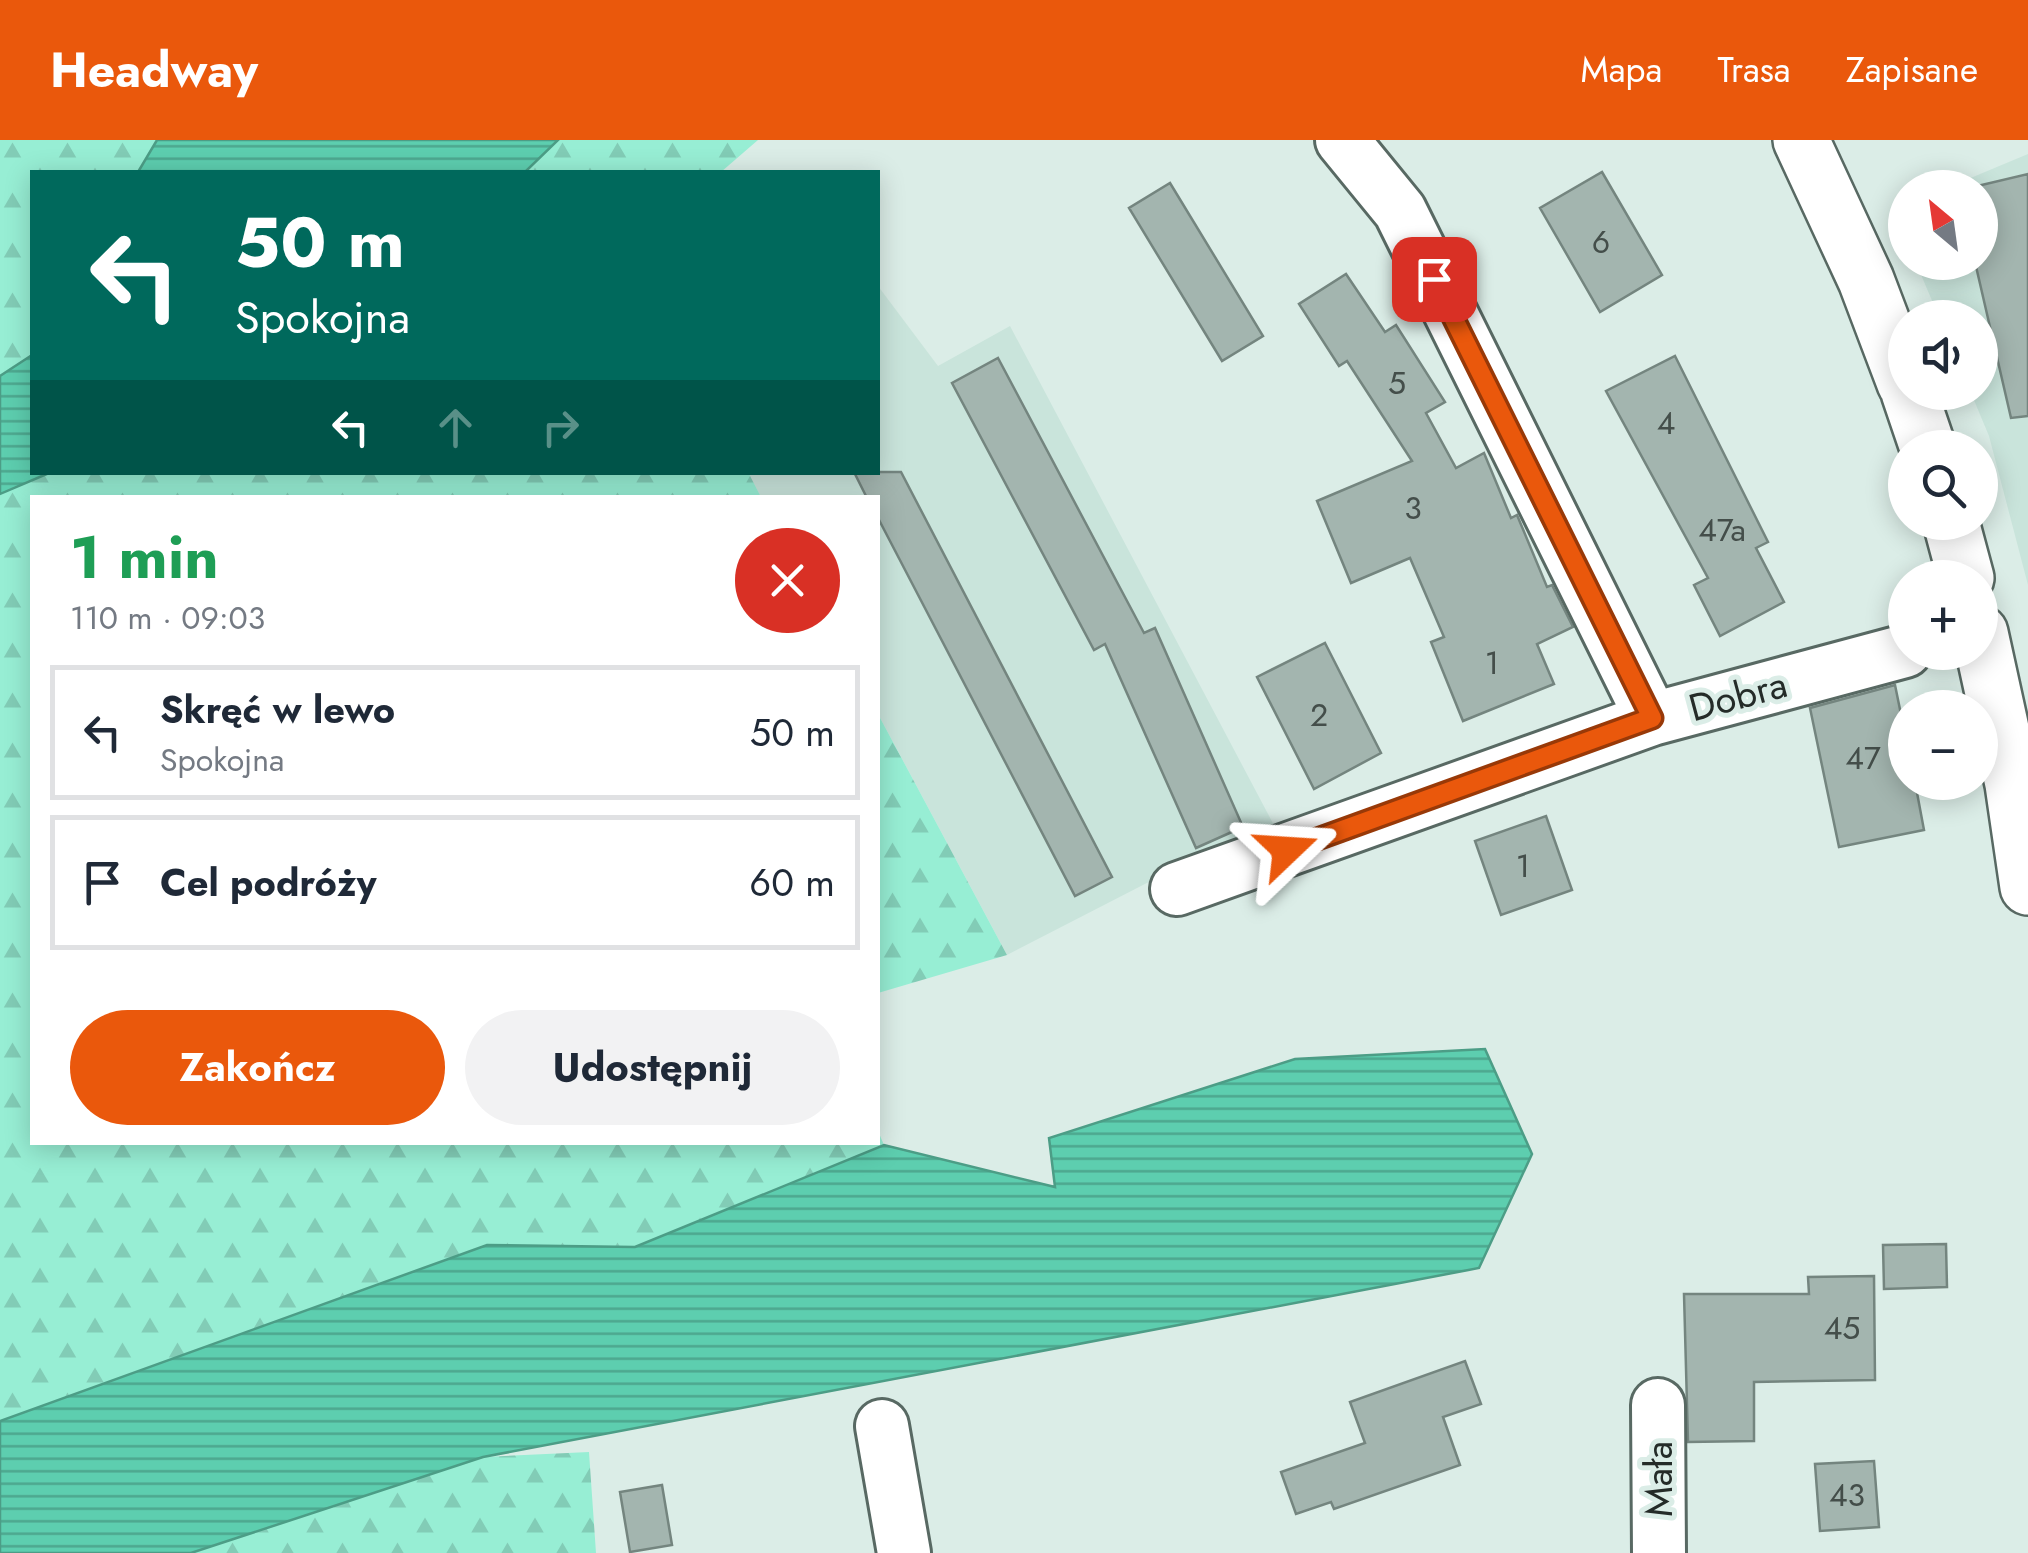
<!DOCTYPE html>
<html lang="pl">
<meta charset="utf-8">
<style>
:root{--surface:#fff;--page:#f2f2f3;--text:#1f2937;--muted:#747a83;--line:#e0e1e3;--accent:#ea580c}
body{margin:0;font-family:Jost,sans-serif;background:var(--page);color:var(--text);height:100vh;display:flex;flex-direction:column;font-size:38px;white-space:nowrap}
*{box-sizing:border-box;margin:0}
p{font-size:32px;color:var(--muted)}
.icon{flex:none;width:55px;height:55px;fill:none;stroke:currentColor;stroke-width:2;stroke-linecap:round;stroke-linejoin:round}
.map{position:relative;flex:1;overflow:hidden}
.side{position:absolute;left:30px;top:355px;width:850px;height:650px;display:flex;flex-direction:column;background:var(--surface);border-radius:0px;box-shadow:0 5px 25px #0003}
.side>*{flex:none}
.top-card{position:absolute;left:30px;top:30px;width:850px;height:305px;border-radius:0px;box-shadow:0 5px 25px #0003;background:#00695c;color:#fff;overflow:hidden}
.needle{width:65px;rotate:331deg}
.buttons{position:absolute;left:1888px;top:30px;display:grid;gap:20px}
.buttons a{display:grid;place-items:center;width:110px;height:110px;border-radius:50%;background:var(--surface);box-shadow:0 5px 25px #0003;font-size:50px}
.pin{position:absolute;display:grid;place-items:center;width:85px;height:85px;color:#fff;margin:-42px;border-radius:20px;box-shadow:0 5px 15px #0006}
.me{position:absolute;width:110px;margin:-55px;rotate:70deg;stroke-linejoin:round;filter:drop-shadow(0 0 8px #0008)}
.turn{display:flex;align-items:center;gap:35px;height:210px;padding:0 40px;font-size:45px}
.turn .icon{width:130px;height:130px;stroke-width:2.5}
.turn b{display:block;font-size:70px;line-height:85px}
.lanes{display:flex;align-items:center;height:95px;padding:0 40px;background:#0003;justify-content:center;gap:50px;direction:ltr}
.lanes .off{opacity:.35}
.round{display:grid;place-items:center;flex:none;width:105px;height:105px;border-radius:52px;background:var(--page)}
.overview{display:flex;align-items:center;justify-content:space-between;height:170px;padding:0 40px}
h1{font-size:60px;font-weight:700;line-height:75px;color:#1e9e55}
.cta{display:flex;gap:20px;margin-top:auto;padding:20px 40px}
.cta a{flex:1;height:115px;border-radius:60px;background:var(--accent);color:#fff;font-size:40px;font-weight:700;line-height:115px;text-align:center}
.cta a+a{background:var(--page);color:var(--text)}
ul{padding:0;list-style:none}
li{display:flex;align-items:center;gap:30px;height:135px;margin:0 20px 15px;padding:0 20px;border:5px solid var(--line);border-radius:0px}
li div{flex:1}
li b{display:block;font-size:38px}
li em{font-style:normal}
header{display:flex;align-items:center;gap:60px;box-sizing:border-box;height:140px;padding:0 50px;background:var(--accent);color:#fff}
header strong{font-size:48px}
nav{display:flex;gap:55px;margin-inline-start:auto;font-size:35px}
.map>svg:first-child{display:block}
</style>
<header>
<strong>Headway</strong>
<nav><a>Mapa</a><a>Trasa</a><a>Zapisane</a></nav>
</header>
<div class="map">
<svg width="2028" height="1413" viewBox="0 0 2028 1413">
<defs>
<pattern id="forest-firs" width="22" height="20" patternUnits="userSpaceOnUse" patternTransform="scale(2.5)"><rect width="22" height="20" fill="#97eed4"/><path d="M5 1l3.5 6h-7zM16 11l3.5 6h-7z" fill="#82ccb6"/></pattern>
<pattern id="water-rules" width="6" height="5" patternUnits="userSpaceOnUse" patternTransform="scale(2.5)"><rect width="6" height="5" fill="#5dceaf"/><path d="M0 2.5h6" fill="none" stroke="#4da78e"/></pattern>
</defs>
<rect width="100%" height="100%" fill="#dbede7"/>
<!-- built -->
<path fill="#c9e4db" d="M 2028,14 L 2028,445 L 1989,296 L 1971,253 L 1980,252 L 1980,178 L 1939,177 L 1916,123 L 1980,122 L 1980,48 L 1949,47 Z
M 878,146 L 938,226 L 1010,186 L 1277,691 L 1176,728 L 1007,815 L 878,574 L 878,358 L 761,357 L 748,333 L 878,332 Z"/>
<!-- forest -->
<path fill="url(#forest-firs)" d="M 0,0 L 157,0 L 138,32 L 32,32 L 32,215 L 0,236 Z
M 558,0 L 758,0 L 721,32 L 525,32 Z
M 49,332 L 748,332 L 761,357 L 32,358 L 32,1002 L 878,1002 L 878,991 L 884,1005 L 635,1107 L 487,1105 L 0,1281 L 0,354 Z
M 878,574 L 1007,815 L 878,853 Z
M 589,1312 L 596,1413 L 191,1413 L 483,1317 Z"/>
<!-- water -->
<path fill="url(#water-rules)" stroke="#4c9d86" stroke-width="2.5" d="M 157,0 L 558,0 L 525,32 L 138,32 Z
M 32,215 L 32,332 L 49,333 L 0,354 L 0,236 Z
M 1485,909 L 1532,1014 L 1479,1128 L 483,1317 L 191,1413 L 0,1413 L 0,1281 L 487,1105 L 635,1107 L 884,1005 L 1055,1047 L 1049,998 L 1295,919 Z"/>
<!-- building -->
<path fill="#a3b5af" stroke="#74857f" stroke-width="2.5" d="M 1602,32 L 1662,135 L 1600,172 L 1540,68 Z
M 2028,34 L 2028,276 L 2011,278 L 1975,122 L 1980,122 L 1980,48 L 1969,48 Z
M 1170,43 L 1263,196 L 1222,221 L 1129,68 Z
M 1346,134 L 1385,192 L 1396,185 L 1445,262 L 1426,273 L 1456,328 L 1484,313 L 1511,378 L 1517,375 L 1547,447 L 1552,445 L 1573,487 L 1537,504 L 1554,544 L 1463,581 L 1431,502 L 1444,497 L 1410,418 L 1351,443 L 1317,361 L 1412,321 L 1347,221 L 1339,226 L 1299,164 Z
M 1675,216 L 1768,402 L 1756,408 L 1784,462 L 1720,496 L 1694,445 L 1708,438 L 1606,251 Z
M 998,218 L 1144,493 L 1155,488 L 1243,687 L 1196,708 L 1105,504 L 1094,510 L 952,243 Z
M 854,332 L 901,332 L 1112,737 L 1075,756 L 878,378 L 878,358 L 867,358 Z
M 1325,503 L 1381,613 L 1314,649 L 1257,537 Z
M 1895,545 L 1905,594 L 1905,642 L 1915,642 L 1924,690 L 1839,707 L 1810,568 Z
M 1546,676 L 1572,750 L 1501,775 L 1475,701 Z
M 1946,1104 L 1947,1147 L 1884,1149 L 1883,1105 Z
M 1874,1136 L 1875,1240 L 1754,1242 L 1754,1301 L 1688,1302 L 1684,1154 L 1809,1154 L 1808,1137 Z
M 1465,1221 L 1481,1264 L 1443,1277 L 1460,1325 L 1334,1369 L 1331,1362 L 1296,1374 L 1281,1332 L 1365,1303 L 1350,1262 Z
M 1874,1321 L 1879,1387 L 1820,1391 L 1815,1324 Z
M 662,1345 L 672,1405 L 630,1412 L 620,1352 Z"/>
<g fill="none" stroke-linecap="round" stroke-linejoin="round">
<defs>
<path id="street" d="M 1342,0 L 1400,71 L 1652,579
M 1177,749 L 1652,579 L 1905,511
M 1658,1265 L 1659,1413
M 882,1286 L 904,1413"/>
<path id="primary" d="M 1801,0 L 1866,140 L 1905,243
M 1909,252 L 1928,308
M 1951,382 L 1966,438
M 1980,493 L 2013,644 L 2028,747"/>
</defs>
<!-- street casing -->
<use href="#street" stroke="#586963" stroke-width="58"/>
<!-- primary casing -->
<use href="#primary" stroke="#586963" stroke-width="60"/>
<!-- street -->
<use href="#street" stroke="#fff" stroke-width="52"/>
<!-- primary -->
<use href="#primary" stroke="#fff" stroke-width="55"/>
</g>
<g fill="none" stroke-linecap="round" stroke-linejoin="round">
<defs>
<path id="route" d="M 1287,710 L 1652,578 L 1434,139"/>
</defs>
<!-- route casing -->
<use href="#route" stroke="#983908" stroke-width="25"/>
<!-- route -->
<use href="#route" stroke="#ea580c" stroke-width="18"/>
</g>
<g text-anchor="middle" stroke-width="10" stroke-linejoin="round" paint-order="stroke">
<!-- number labels -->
<g font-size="32" fill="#444e4a">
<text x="1601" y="113">6</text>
<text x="1397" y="254">5</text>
<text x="1666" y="294">4</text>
<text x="1413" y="379">3</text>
<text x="1722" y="401">47a</text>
<text x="1492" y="534">1</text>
<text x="1319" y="586">2</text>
<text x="1863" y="629">47</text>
<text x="1523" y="737">1</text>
<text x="1842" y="1199">45</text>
<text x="1847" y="1366">43</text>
</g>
<!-- street labels -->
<g font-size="38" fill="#242b28" stroke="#dbede7">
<text transform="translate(1738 556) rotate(-15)" y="13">Dobra</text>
<text transform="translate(1659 1339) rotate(-90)" y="13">Mała</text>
</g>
</g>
</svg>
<div class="buttons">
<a><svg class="needle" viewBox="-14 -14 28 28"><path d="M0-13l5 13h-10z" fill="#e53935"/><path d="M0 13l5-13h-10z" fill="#747a83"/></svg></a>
<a><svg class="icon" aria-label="sound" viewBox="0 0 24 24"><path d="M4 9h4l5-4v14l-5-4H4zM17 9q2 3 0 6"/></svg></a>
<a><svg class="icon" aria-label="search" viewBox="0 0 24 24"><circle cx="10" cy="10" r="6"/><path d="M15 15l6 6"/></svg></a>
<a>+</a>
<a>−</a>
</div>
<div class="pin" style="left:1434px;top:139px;background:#d93025"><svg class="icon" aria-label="arrive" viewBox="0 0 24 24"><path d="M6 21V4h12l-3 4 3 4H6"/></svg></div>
<svg class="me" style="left:1287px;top:710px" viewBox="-20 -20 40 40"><path d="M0-17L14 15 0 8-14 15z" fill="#ea580c" stroke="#fff" stroke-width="4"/></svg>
<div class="top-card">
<div class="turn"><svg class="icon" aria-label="left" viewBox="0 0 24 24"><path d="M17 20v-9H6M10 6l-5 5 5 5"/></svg><div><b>50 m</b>Spokojna</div></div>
<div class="lanes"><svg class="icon" aria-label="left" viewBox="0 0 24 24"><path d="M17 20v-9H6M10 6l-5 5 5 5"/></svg><svg class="icon off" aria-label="ahead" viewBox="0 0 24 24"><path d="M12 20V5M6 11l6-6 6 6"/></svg><svg class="icon off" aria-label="right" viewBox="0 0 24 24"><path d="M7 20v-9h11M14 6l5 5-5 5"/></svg></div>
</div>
<section class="side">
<div class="overview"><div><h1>1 min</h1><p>110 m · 09:03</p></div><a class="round" style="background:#d93025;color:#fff"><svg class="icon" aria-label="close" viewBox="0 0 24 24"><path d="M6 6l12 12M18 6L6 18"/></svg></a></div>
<ul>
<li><svg class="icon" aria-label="left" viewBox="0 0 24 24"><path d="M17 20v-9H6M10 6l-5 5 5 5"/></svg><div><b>Skręć w lewo</b><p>Spokojna</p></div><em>50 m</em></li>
<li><svg class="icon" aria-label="arrive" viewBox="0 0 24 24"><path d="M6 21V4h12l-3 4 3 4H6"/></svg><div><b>Cel podróży</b></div><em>60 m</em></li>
</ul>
<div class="cta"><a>Zakończ</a><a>Udostępnij</a></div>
</section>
</div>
